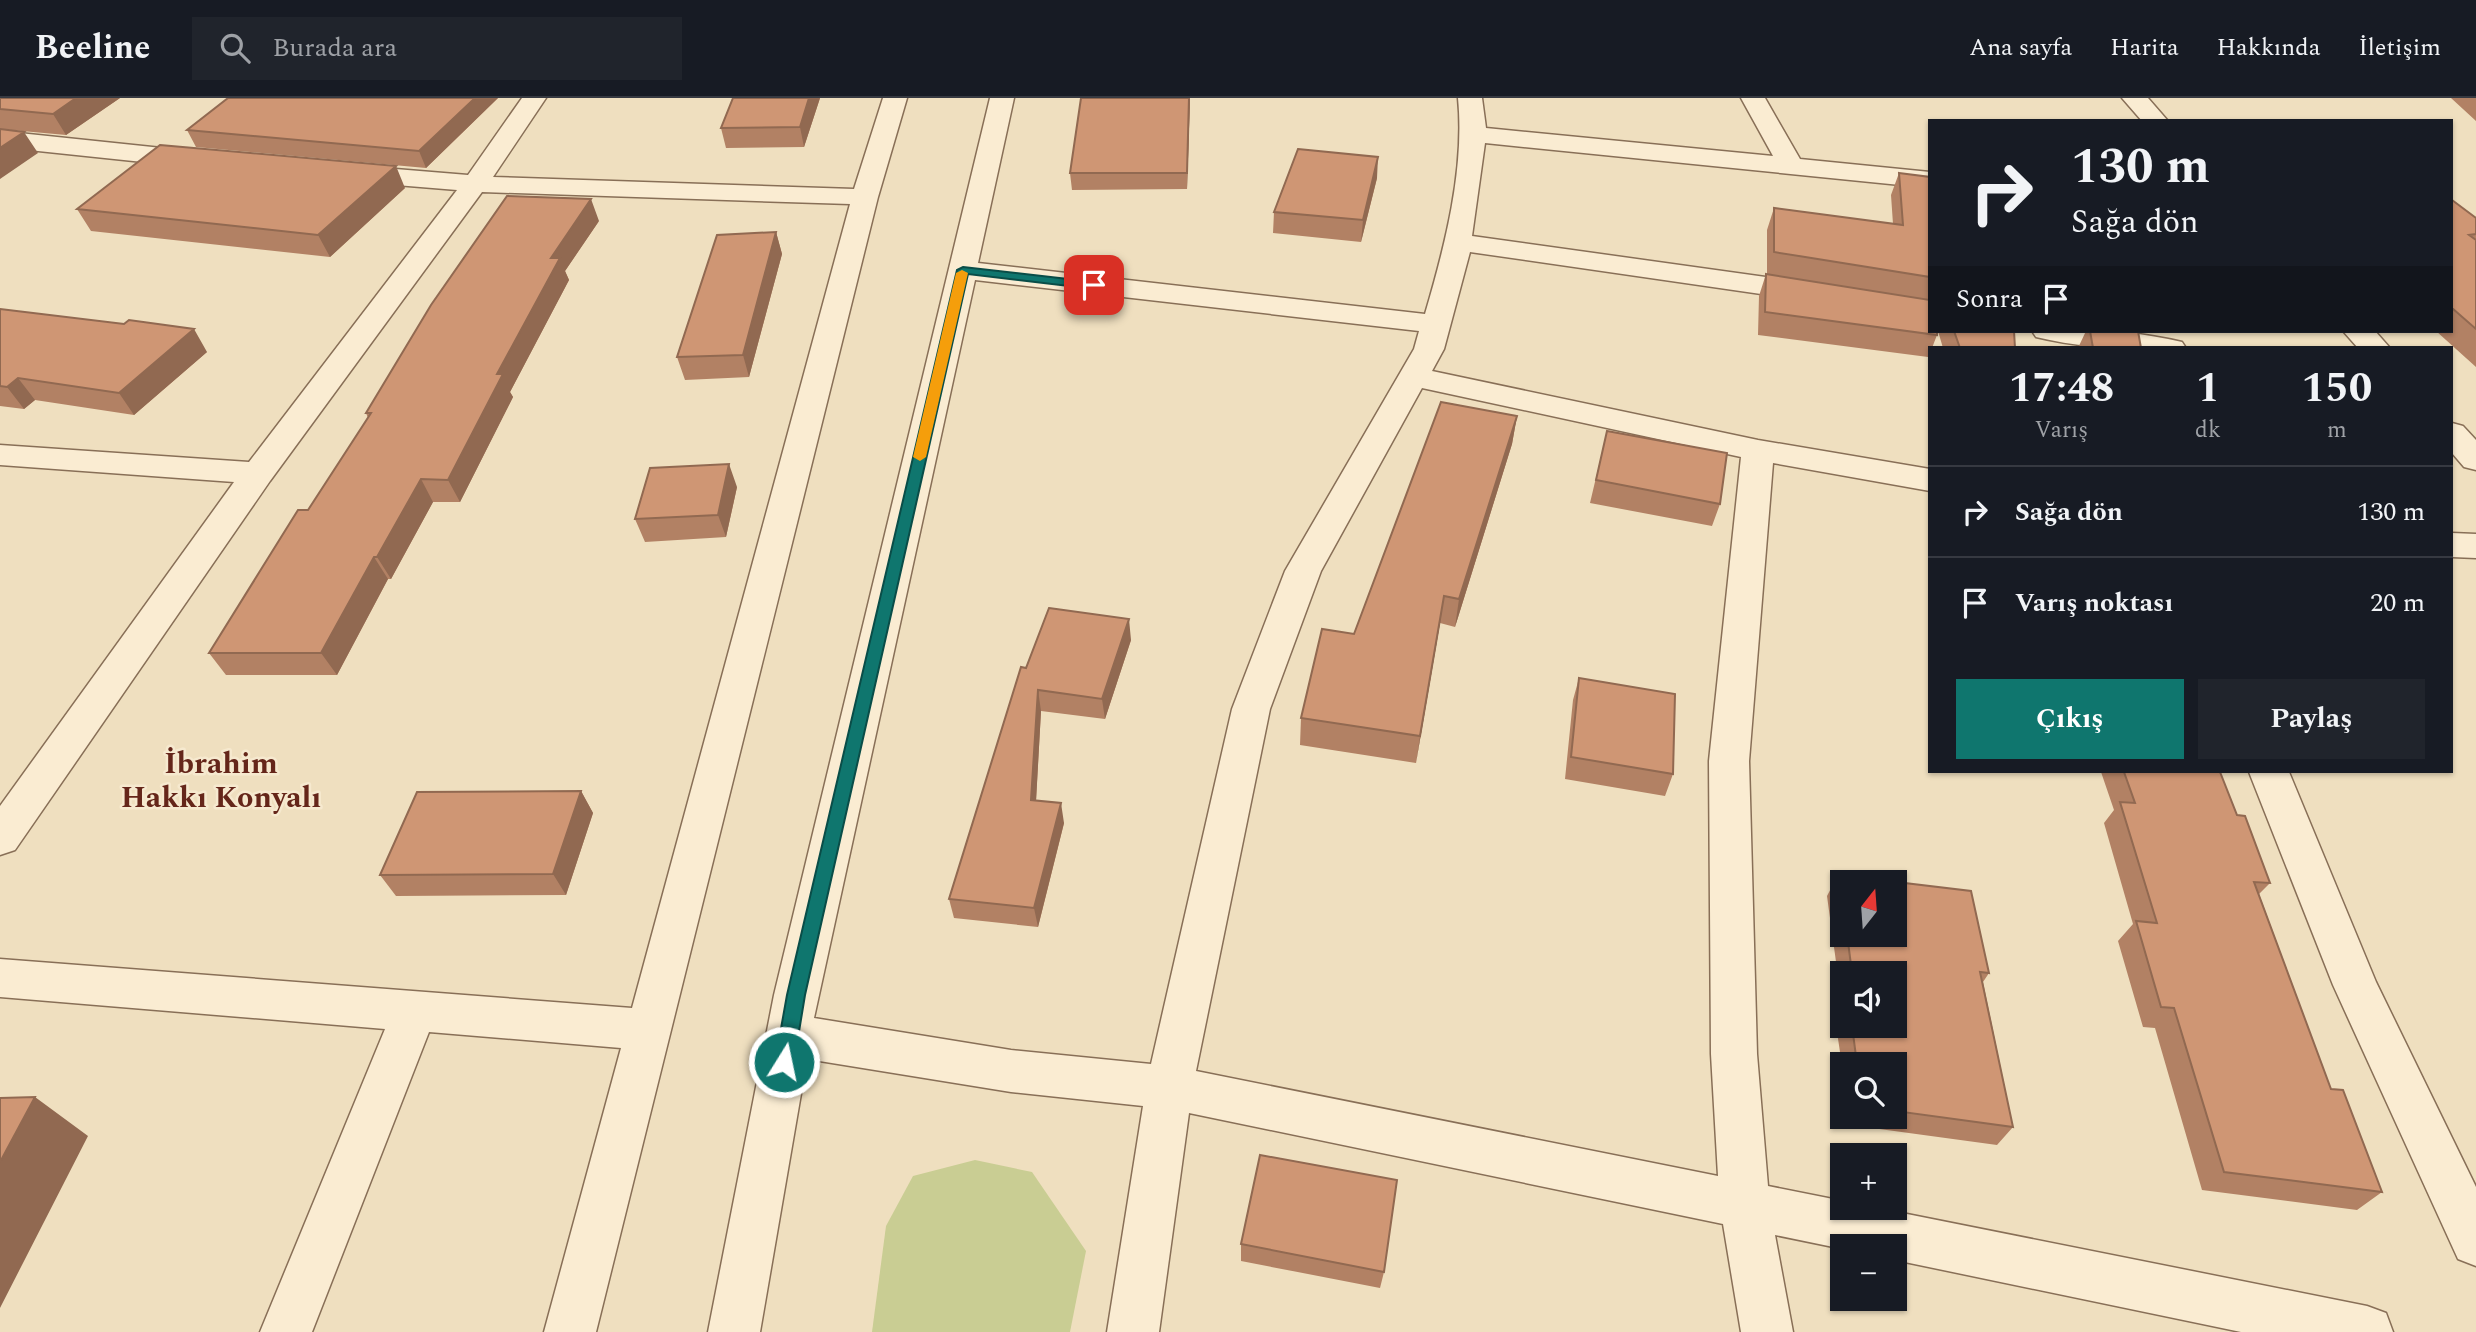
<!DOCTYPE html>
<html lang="tr">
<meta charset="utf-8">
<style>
:root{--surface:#171b24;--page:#20242c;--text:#f1f3f6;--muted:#9ea1a6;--line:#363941;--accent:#0f766e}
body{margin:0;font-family:Spectral,serif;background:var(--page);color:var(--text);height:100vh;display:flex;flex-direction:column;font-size:26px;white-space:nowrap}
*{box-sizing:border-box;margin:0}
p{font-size:23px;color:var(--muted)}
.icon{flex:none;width:38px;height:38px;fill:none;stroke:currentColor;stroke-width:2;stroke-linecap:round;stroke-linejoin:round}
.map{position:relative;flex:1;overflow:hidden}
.drawer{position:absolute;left:1928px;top:248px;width:525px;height:427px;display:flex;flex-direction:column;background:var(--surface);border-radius:0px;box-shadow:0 2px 5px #0004}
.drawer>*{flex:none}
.guide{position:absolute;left:1928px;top:21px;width:525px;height:214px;border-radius:0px;box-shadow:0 2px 5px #0004;background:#171b24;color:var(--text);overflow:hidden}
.needle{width:46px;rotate:17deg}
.buttons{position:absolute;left:1830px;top:772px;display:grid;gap:14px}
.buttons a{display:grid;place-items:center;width:77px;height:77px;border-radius:0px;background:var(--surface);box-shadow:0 2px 5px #0004;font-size:35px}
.pin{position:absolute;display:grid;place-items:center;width:60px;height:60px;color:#fff;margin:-30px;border-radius:14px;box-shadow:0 4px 10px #0006}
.me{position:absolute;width:77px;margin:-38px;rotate:10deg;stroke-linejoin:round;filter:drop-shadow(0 0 5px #0008)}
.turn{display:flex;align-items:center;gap:24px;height:147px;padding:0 28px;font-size:32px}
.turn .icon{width:91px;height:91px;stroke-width:2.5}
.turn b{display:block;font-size:49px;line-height:60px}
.then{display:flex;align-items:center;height:66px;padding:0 28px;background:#0003;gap:14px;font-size:26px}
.eta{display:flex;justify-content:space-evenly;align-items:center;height:119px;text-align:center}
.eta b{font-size:42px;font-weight:700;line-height:49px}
.primary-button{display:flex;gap:14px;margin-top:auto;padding:14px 28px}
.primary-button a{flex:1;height:80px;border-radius:0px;background:var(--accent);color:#fff;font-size:28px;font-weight:700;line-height:80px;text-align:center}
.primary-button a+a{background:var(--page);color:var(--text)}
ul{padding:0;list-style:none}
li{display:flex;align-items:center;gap:21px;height:91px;padding:0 28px;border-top:2px solid var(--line)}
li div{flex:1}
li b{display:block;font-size:26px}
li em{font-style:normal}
header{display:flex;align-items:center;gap:42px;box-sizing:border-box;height:98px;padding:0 35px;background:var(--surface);border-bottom:2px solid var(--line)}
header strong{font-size:33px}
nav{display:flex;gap:38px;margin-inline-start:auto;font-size:24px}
.search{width:490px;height:63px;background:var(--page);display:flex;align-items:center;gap:18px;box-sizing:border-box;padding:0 24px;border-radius:0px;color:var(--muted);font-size:26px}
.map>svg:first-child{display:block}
</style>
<header>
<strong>Beeline</strong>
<div class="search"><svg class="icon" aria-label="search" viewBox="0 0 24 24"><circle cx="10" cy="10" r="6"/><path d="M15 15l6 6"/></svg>Burada ara</div>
<nav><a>Ana sayfa</a><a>Harita</a><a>Hakkında</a><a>İletişim</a></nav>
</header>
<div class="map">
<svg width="2476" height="1234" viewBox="0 0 2476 1234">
<rect width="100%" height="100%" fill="#efdfbf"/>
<!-- green -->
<path fill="#c9cd93" d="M 975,1062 L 1032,1074 L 1086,1153 L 1070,1234 L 872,1234 L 886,1128 L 913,1078 Z"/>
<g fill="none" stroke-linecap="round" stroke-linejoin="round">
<defs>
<path id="minor" d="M 522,0 L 546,0 L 493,79 L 854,91 L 883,0 L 907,0 L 878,99 L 596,1234 L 544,1234 L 621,950 L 429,934 L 312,1234 L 260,1234 L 385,931 L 0,899 L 0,861 L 632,910 L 850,106 L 482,94 L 270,383 L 15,752 L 0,757 L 0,708 L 234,384 L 0,367 L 0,347 L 249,364 L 457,92 L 347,83 L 338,81 L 334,75 L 338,69 L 347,67 L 468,77 Z
M 990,0 L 1014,0 L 978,165 L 1425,216 C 1445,148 1465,71 1458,0 L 1482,0 L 1486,30 L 1773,58 L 1741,0 L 1765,0 L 1800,61 L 1930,74 L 1930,90 L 1485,45 L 1472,138 L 1816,186 L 1826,189 L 1830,195 L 1826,201 L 1816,204 L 1470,154 L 1444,251 L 1432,273 L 1758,342 L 1930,371 L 1930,393 L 1773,365 L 1749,663 L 1757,956 L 1768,1088 L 1843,1103 L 1843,1110 L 1877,1110 L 2367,1208 L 2386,1215 L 2393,1234 L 2241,1234 L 1895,1162 L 1895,1148 L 1843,1148 L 1843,1151 L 1775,1137 L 1793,1234 L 1741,1234 L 1723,1126 L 1189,1015 L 1159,1234 L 1107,1234 L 1143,1008 L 1011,994 L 807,961 L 760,1234 L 708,1234 L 774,897 ZM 975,182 L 1419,233 L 1414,251 L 1285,473 L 1232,611 L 1151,966 L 1011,952 L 814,920 ZM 1422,290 L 1741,359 L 1709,663 L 1711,956 L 1718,1078 L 1196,973 L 1270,611 L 1321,473 Z
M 2122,0 L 2148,0 L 2168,23 L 2142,23 Z
M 0,33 L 200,54 L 209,57 L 213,62 L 209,67 L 200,70 L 0,49 Z
M 2032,233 C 2081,231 2133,232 2182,244 L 2186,250 C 2137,252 2085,251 2036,239 Z
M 2343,233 L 2375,233 L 2390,250 L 2358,250 Z
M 2452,325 L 2463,328 L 2476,342 L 2476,372 L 2464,369 L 2452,355 Z
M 2452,435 L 2476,436 L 2476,460 L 2452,459 Z
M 2249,674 L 2289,674 L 2376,884 L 2476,1089 L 2476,1168 L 2458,1161 L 2333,887 Z"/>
</defs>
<!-- minor casing -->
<use href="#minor" stroke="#886f57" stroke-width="3"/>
<!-- minor -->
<use href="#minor" fill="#faecd2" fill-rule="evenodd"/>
</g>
<!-- wall -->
<path fill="#b28164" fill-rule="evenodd" d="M 0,0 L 120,0 L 66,37 L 0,31 Z
M 228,0 L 498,0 L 426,70 L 196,49 L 187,32 Z
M 733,0 L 820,0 L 804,49 L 726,50 L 721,30 Z
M 1081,0 L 1190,0 L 1187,91 L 1072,92 L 1070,75 Z
M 2451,0 L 2476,0 L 2476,23 Z
M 1899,75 L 1930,79 L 1930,202 L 1928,200 L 1928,202 L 1937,237 L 1932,250 L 1930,250 L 1928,259 L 1758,237 L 1759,198 L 1766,176 L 1767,176 L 1767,132 L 1774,110 L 1893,126 L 1891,97 Z
M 1377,80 L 1361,144 L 1273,135 L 1274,114 Z
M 405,90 L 330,159 L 91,133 L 77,111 Z
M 2452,102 L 2476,120 L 2476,269 L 2436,233 L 2452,233 Z
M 599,123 L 565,173 L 569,182 L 510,294 L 513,299 L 460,404 L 433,404 L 391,481 L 388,481 L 337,577 L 226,577 L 209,555 L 308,412 L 368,320 L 366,315 Z
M 776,134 L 782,156 L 749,279 L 685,282 L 677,259 Z
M 0,211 L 207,254 L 134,317 L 35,302 L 24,311 L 0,308 Z
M 1938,233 L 2014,233 L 2015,250 L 1943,250 Z
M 2086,233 L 2138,233 L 2141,250 L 2078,250 Z
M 1517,318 L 1512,346 L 1455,529 L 1440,525 L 1416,665 L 1300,647 L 1301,620 L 1354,536 Z
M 1607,333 L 1720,406 L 1712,428 L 1590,405 Z
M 737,389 L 726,439 L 645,444 L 635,421 Z
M 1131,542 L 1105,621 L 1041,613 L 1036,702 L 1064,725 L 1038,829 L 954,820 L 949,801 L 1026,570 Z
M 1579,580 L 1673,676 L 1665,698 L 1565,681 L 1573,602 Z
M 2101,674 L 2220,674 L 2237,717 L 2270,785 L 2259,796 L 2331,991 L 2382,1094 L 2357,1112 L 2202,1092 L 2155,930 L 2143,929 L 2118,843 L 2133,826 L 2104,725 L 2114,712 Z
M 581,693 L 593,715 L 566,797 L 396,798 L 380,777 Z
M 1838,777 L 1989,875 L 1983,884 L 2013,1029 L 1997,1047 L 1850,1027 L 1849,1018 L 1895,1018 L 1895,966 L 1843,966 L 1843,974 L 1837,934 L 1843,926 L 1843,928 L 1895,928 L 1895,875 L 1843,875 L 1843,915 L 1827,798 ZM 1843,784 L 1895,836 L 1843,836 Z
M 1241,1146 L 1384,1174 L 1380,1190 L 1241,1163 Z"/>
<!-- shaded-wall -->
<path fill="#916951" d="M 76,0 L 120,0 L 66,37 L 53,16 Z
M 475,0 L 498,0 L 426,70 L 419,53 Z
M 809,0 L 820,0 L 804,49 L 800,29 Z
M 1189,0 L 1190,0 L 1187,91 L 1187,75 Z
M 24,34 L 38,55 L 0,81 L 0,50 Z
M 1378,59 L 1377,80 L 1361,144 L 1363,122 Z
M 396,68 L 405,90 L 330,159 L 318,137 Z
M 591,101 L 599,123 L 565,173 L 569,182 L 510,294 L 513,299 L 460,404 L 448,382 L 551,160 Z
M 776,134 L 782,156 L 749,279 L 743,257 Z
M 194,231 L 207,254 L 134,317 L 119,295 Z
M 18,280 L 35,302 L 24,311 L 7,289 Z
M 1517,318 L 1512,346 L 1455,529 L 1459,501 Z
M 729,366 L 737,389 L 726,439 L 718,417 Z
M 421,381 L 433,404 L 391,481 L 377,459 Z
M 374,459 L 388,481 L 337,577 L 321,555 Z
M 1444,498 L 1440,525 L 1416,665 L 1420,638 Z
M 1129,521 L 1131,542 L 1105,621 L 1102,601 Z
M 1038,592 L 1041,613 L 1035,722 L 1031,702 Z
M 581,693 L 593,715 L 566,797 L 553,776 Z
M 1061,705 L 1064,725 L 1038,829 L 1034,810 Z
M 35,999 L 88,1038 L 0,1210 L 0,1064 Z"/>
<!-- building -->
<path fill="#cf9674" stroke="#916951" stroke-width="2" d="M 0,0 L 76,0 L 53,16 L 0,11 Z
M 228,0 L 475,0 L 419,53 L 187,32 Z
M 733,0 L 809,0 L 800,29 L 721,30 Z
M 1081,0 L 1189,0 L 1187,75 L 1070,75 Z
M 0,31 L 24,34 L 0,50 Z
M 160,47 L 396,68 L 318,137 L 77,111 Z
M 1298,51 L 1378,59 L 1363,122 L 1274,114 Z
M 1899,75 L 1930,79 L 1930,179 L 1774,154 L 1774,110 L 1903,127 Z
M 507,98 L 591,101 L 551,160 L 560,160 L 497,276 L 503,276 L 448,382 L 421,381 L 377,459 L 374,459 L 321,555 L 209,555 L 298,412 L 308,412 L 371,315 L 366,315 L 431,207 Z
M 2452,102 L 2476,120 L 2476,136 L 2469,137 L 2476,142 L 2476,231 L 2452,210 Z
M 776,134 L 743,257 L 677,259 L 717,137 Z
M 1766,176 L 1930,202 L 1930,233 L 1937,233 L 1937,237 L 1765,214 Z
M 0,211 L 124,226 L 129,222 L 194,231 L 119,295 L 18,280 L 7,289 L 0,288 Z
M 1954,233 L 2014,233 L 2015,250 L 1960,250 Z
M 2090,233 L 2138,233 L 2141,250 L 2093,250 Z
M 1441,304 L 1517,318 L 1459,501 L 1444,498 L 1420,638 L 1301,620 L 1322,531 L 1354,536 Z
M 1607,333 L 1727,355 L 1720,406 L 1596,382 Z
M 729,366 L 718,417 L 635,421 L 650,370 Z
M 1049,510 L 1129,521 L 1102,601 L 1038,592 L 1031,702 L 1061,705 L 1034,810 L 949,801 L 1021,569 L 1026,570 Z
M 1579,580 L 1675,596 L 1673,676 L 1571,659 Z
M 2124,674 L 2220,674 L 2237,717 L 2245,718 L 2270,785 L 2254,784 L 2331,991 L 2343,992 L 2382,1094 L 2224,1074 L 2174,910 L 2161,909 L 2136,823 L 2157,825 L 2120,704 L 2135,705 Z
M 581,693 L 553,776 L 380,777 L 417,694 Z
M 1838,777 L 1971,793 L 1989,875 L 1980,874 L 2013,1029 L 1895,1013 L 1895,966 L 1857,966 L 1852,928 L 1895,928 L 1895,875 L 1852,875 L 1847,836 L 1895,836 L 1895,784 L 1843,784 L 1843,810 Z
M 35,999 L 0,1064 L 0,1000 Z
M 1260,1057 L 1397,1082 L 1384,1174 L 1241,1146 Z"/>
<!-- route -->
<path fill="#0f766e" stroke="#0a4d48" stroke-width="2" d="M 963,169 L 1094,184 L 1100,187 L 1094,191 L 968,176 L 805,897 L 794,964 L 791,971 L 784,973 L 778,971 L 775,964 L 787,897 L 957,172 Z"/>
<!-- slow -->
<path fill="#f59e0b" d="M 962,172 L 968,175 L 926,359 L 920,363 L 913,359 L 956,175 Z"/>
<g text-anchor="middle" stroke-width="5" stroke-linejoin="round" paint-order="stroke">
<!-- district labels -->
<g font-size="30" font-weight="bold" fill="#65261a" stroke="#f6e9cf">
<text x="221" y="675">İbrahim<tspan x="221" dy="34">Hakkı Konyalı</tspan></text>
</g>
</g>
</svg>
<div class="buttons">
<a><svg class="needle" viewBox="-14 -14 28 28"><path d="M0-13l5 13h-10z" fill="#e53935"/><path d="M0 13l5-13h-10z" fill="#9ea1a6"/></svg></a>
<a><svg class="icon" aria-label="sound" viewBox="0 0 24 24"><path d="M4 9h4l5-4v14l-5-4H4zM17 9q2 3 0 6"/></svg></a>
<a><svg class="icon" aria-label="search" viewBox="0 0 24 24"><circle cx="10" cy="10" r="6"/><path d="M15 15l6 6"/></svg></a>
<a>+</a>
<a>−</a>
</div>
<div class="pin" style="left:1094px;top:187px;background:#d93025"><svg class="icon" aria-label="arrive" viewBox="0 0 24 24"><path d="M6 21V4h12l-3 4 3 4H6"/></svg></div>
<svg class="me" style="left:784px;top:964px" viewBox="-20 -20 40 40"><circle r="17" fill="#0f766e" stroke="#fff" stroke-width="3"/><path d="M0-11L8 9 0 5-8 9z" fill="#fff"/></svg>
<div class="guide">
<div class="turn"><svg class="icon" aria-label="right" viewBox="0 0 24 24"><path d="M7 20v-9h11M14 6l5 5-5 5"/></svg><div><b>130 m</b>Sağa dön</div></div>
<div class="then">Sonra<svg class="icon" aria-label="arrive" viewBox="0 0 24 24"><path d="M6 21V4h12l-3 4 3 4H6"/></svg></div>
</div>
<section class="drawer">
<div class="eta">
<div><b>17:48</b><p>Varış</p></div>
<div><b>1</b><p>dk</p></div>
<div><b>150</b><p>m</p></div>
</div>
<ul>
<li><svg class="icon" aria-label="right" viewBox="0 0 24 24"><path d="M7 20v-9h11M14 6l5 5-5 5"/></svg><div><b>Sağa dön</b></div><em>130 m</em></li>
<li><svg class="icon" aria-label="arrive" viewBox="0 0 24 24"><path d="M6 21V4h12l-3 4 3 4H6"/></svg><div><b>Varış noktası</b></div><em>20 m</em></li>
</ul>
<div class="primary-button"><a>Çıkış</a><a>Paylaş</a></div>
</section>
</div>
